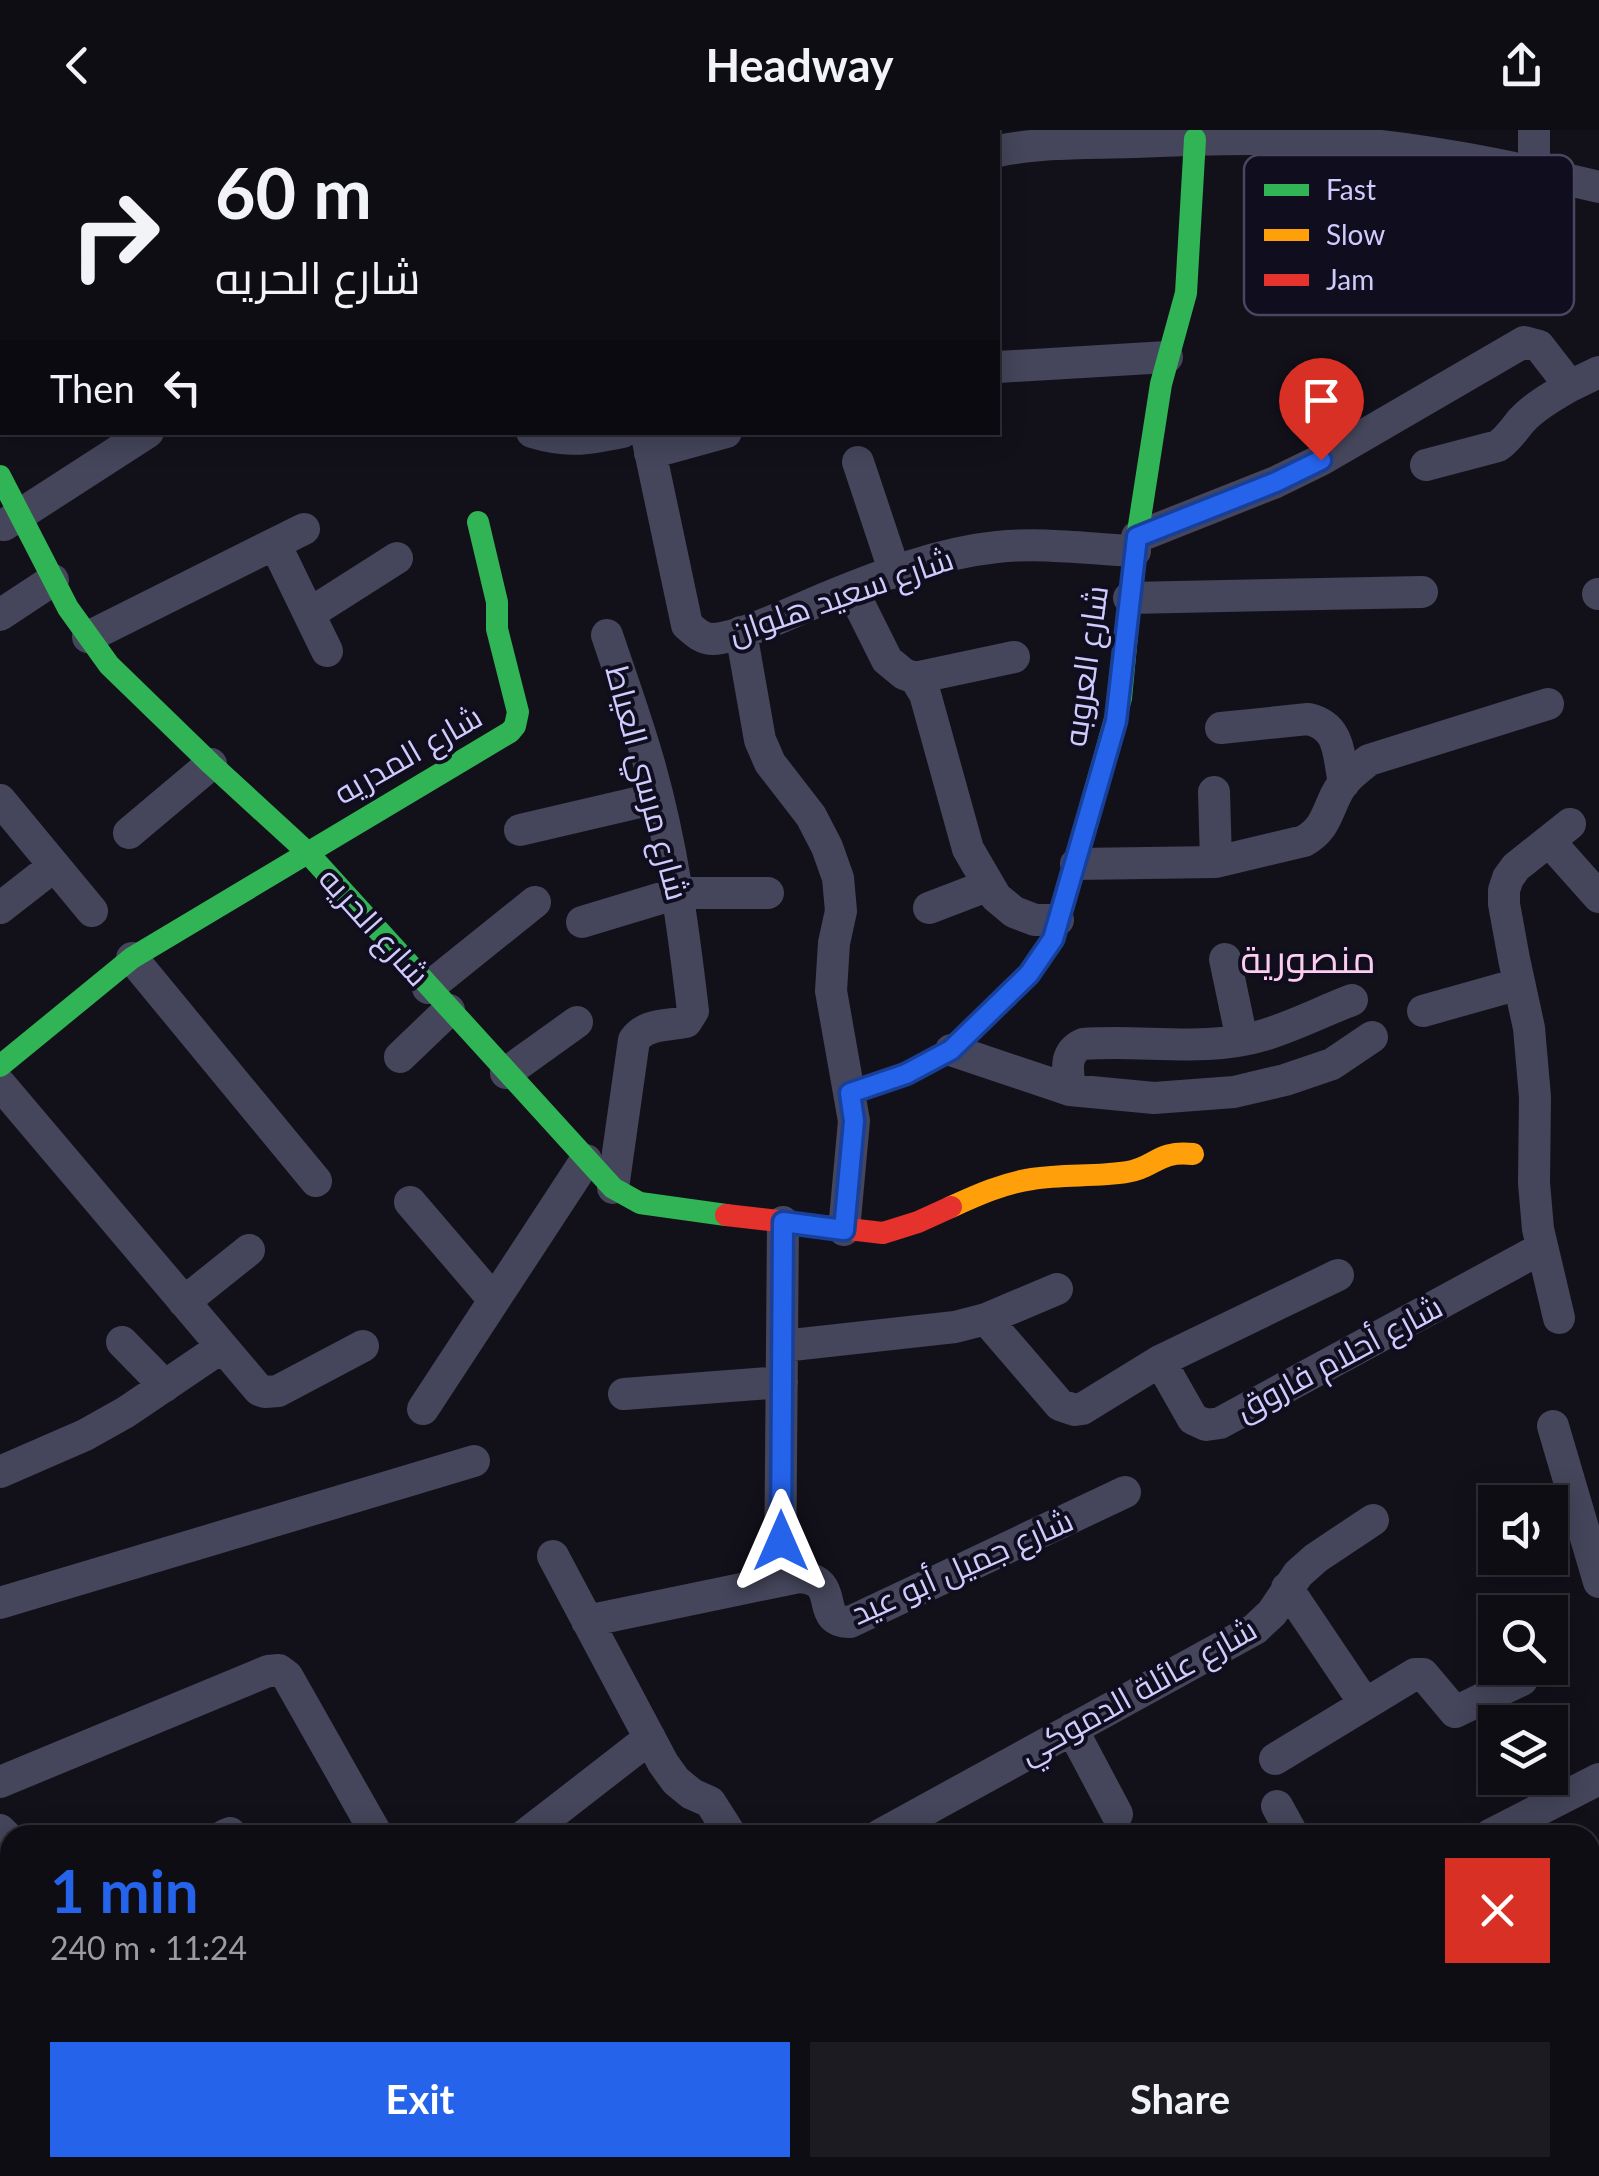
<!DOCTYPE html>
<meta charset="utf-8">
<style>
:root{--surface:#0e0d14;--page:#1c1b22;--text:#f1f3f6;--muted:#9b9ca0;--line:#2e2d34;--accent:#2563eb}
body{margin:0;font-family:Lato,Cairo,sans-serif;background:var(--page);color:var(--text);height:100vh;display:flex;flex-direction:column;font-size:38px;white-space:nowrap}
*{box-sizing:border-box;margin:0}
p{font-size:32px;color:var(--muted)}
.icon{flex:none;width:55px;height:55px;fill:none;stroke:currentColor;stroke-width:2;stroke-linecap:round;stroke-linejoin:round}
.map{position:relative;flex:1;overflow:hidden}
.details{position:absolute;left:0px;top:1695px;width:1600px;height:352px;display:flex;flex-direction:column;background:var(--surface);border-radius:30px 30px 0 0;box-shadow:0 5px 25px #0003,0 0 0 2px var(--line)}
.details>*{flex:none}
.guide{position:absolute;left:0px;top:0px;width:1000px;height:305px;box-shadow:0 5px 25px #0003,0 0 0 2px var(--line);background:#0e0d14;color:var(--text);overflow:hidden}
.fabs{position:absolute;left:1478px;top:1355px;display:grid;gap:20px}
.fabs a{display:grid;place-items:center;width:90px;height:90px;border-radius:0px;background:var(--surface);box-shadow:0 5px 25px #0003,0 0 0 2px var(--line);font-size:50px}
.pin{position:absolute;display:grid;place-items:center;width:85px;height:85px;color:#fff;margin:-102px -42px;border-radius:50% 50% 50% 0;rotate:-45deg;box-shadow:0 0 10px #0007}
.pin .icon{rotate:45deg}
.me{position:absolute;width:110px;margin:-55px;rotate:0deg;stroke-linejoin:round;filter:drop-shadow(0 0 8px #0008)}
.turn{display:flex;align-items:center;gap:35px;height:210px;padding:0 50px;font-size:45px}
.turn .icon{width:130px;height:130px;stroke-width:2.5}
.turn b{display:block;font-size:70px;line-height:85px}
.then{display:flex;align-items:center;height:95px;padding:0 50px;background:#0003;gap:20px;font-size:38px}
.round{display:grid;place-items:center;flex:none;width:105px;height:105px;border-radius:0px;background:var(--page)}
.head{display:flex;align-items:center;justify-content:space-between;height:170px;padding:0 50px}
h1{font-size:60px;font-weight:700;line-height:75px;color:var(--accent)}
.cta{display:flex;gap:20px;margin-top:auto;padding:20px 50px}
.cta a{flex:1;height:115px;border-radius:0px;background:var(--accent);color:#fff;font-size:40px;font-weight:700;line-height:115px;text-align:center}
.cta a+a{background:var(--page);color:var(--text)}
header{display:flex;justify-content:space-between;align-items:center;height:130px;padding:0 50px;background:var(--surface);font-size:45px;font-weight:700}
.map>svg:first-child{display:block}
</style>
<header><svg class="icon" aria-label="back" viewBox="0 0 24 24"><path d="M15 5l-7 7 7 7"/></svg>Headway<svg class="icon" aria-label="share" viewBox="0 0 24 24"><path d="M12 15V3M7 8l5-5 5 5M5 13v7h14v-7"/></svg></header>
<div class="map">
<svg width="1599" height="2046" viewBox="0 0 1599 2046">
<rect width="100%" height="100%" fill="#12111a"/>
<g fill="none" stroke-linecap="round" stroke-linejoin="round">
<!-- street -->
<path stroke="#45455b" stroke-width="32" d="M 711,0 L 712,2
M 853,0 L 853,2
M 953,0 L 953,2
M 1534,0 L 1534,42
M 998,21 C 1042,12 1090,13 1135,12 C 1199,9 1263,7 1327,11 C 1418,17 1510,36 1599,57
M 1329,151 L 1331,11
M 998,237 L 1167,227
M 0,258 L 2,257
M 532,302 C 568,313 587,309 622,302
M 646,302 L 687,495 C 695,502 702,509 713,509 C 740,508 801,478 828,467 C 882,445 939,423 997,417 C 1042,412 1089,419 1135,421
M 650,323 L 726,302
M 858,332 L 895,443
M 1426,335 L 1498,316 C 1508,309 1513,301 1521,291 C 1535,276 1553,266 1570,256
M 4,395 L 148,302
M 1137,407 L 1276,352 L 1321,330 L 1524,212 L 1539,216 L 1570,256 L 1599,242
M 275,414 L 327,521
M 851,458 L 887,530 L 904,544 L 915,548 L 925,564 L 968,719 L 996,767 L 1014,782 L 1035,790 L 1058,790
M 1598,464 L 1599,464
M 1129,468 L 1422,462
M 309,484 L 397,428
M 0,485 L 53,450
M 741,502 L 760,610 L 770,633 L 811,686 L 827,717 L 838,748 L 841,781 L 834,813 L 831,861 L 854,991 L 844,1100
M 607,505 C 621,547 636,588 648,630 C 672,712 683,796 693,881 L 686,892 C 668,896 646,893 634,910 L 613,1058
M 88,507 L 304,399
M 915,548 L 1014,527
M 1221,598 L 1308,589 C 1341,596 1338,625 1344,653
M 1214,662 L 1216,732
M 0,670 L 92,781
M 520,700 L 657,668
M 129,703 L 211,634
M 1549,711 L 1599,767
M 1076,734 L 1216,732 L 1304,711 C 1325,699 1326,685 1336,665 C 1343,650 1356,640 1369,630 L 1548,574
M 0,778 L 54,736
M 929,778 L 989,755
M 582,792 L 678,763 L 768,763
M 132,828 L 316,1051
M 1225,829 L 1242,910
M 428,858 L 535,772
M 1423,881 L 1519,854
M 951,920 L 1070,960 L 1154,968 L 1234,962 L 1285,950 L 1332,934 L 1372,907
M 400,927 L 449,880
M 506,943 L 577,892
M 0,954 L 259,1260 L 265,1262 L 278,1261 L 363,1216
M 1070,960 C 1068,941 1063,923 1083,914 C 1143,909 1205,923 1264,905 C 1294,896 1323,881 1352,870
M 410,1072 L 494,1170
M 184,1172 L 249,1120
M 1559,1188 L 1538,1099 L 1534,1053 L 1535,967 L 1529,898 L 1514,829 L 1504,774 L 1504,760 L 1508,748 L 1516,737 L 1570,694
M 986,1189 L 1060,1275 L 1075,1280 L 1082,1279 L 1160,1231 L 1338,1145
M 122,1212 L 165,1256
M 783,1216 L 955,1197 L 986,1189 L 1057,1159
M 1160,1231 L 1193,1289 L 1206,1295 L 1220,1293 L 1542,1118
M 624,1264 L 782,1252
M 423,1279 L 586,1030
M 1553,1296 L 1599,1452
M 0,1342 L 85,1305 L 126,1282 L 222,1217
M 553,1426 L 663,1633 L 676,1651 L 692,1664 L 710,1672 L 731,1705
M 780,1451 L 783,1092
M 1287,1458 L 1365,1574
M 0,1473 L 474,1331
M 587,1491 L 799,1447 C 844,1450 812,1492 850,1492 L 1125,1362
M 1072,1599 L 1117,1684
M 1275,1629 L 1415,1544 L 1423,1544 L 1455,1582 L 1522,1550
M 0,1652 L 268,1541 L 279,1540 L 287,1546 L 377,1705
M 1277,1676 L 1293,1705
M 0,1700 L 10,1710
M 225,1705 L 230,1703
M 525,1705 L 650,1608
M 880,1705 L 1255,1499 L 1272,1483 L 1298,1444 L 1316,1428 L 1373,1390
M 1490,1705 L 1599,1649
M 0,1825 L 10,1822
M 1599,1875 L 1596,1886 L 1599,1913
M 1083,2038 L 1090,2046
M 1507,2038 L 1510,2046
M 0,2040 L 10,2036
M 442,2046 L 457,2038
M 674,2046 L 686,2038
M 914,2046 L 920,2038
M 1245,2046 L 1259,2038"/>
<!-- fast -->
<path stroke="#30b455" stroke-width="22" d="M 0,346 L 68,478 L 109,535 L 211,634 L 307,722 L 613,1058 L 640,1073 L 726,1085
M 0,936 L 132,828 L 510,602 L 515,596 L 518,582 L 497,499 L 497,472 L 478,392
M 850,963 L 906,943 L 951,920 L 1029,844 L 1053,809 L 1121,568 L 1135,421 L 1161,254 L 1186,163 L 1195,9"/>
<!-- slow -->
<path stroke="#ff9f0a" stroke-width="22" d="M 951,1077 C 977,1065 1004,1053 1032,1049 C 1064,1044 1095,1047 1127,1042 C 1155,1038 1157,1020 1193,1024"/>
<!-- jam -->
<path stroke="#e5322d" stroke-width="22" d="M 726,1085 L 883,1103 L 918,1092 L 951,1077"/>
</g>
<g fill="none" stroke-linecap="round" stroke-linejoin="round">
<defs>
<path id="route" d="M 781,1411 L 783,1092 L 844,1100 L 854,991 L 850,963 L 906,944 L 951,920 L 1029,844 L 1053,809 L 1116,591 L 1137,407 L 1276,352 L 1321,330"/>
</defs>
<!-- route casing -->
<use href="#route" stroke="#184099" stroke-width="25"/>
<!-- route -->
<use href="#route" stroke="#2563eb" stroke-width="18"/>
</g>
<g text-anchor="middle" stroke-width="8" stroke-linejoin="round" paint-order="stroke">
<!-- street labels -->
<g font-size="32" fill="#cfcbfd" stroke="#0f0d1e">
<text transform="translate(841 466) rotate(-19)" y="11">شارع سعيد هلوان</text>
<text transform="translate(1086 536) rotate(-82)" y="11">شارع العروبه</text>
<text transform="translate(408 625) rotate(-30)" y="11">شارع المدريه</text>
<text transform="translate(647 653) rotate(75)" y="11">شارع مرسي العياط</text>
<text transform="translate(374 797) rotate(48)" y="11">شارع الحريه</text>
<text transform="translate(1339 1228) rotate(-28)" y="11">شارع أحلام فاروق</text>
<text transform="translate(962 1437) rotate(-24)" y="11">شارع جميل أبو عيد</text>
<text transform="translate(1138 1561) rotate(-29)" y="11">شارع عائلة الدموكي</text>
</g>
<!-- quarter labels -->
<g font-size="38" fill="#fdcdee" stroke="#0f0d1e">
<text x="1308" y="843">منصورية</text>
</g>
</g>
<!-- legend -->
<rect x="1244" y="25" width="330" height="160" rx="15" fill="#0f0d1e" stroke="#494661" stroke-width="2.5"/>
<rect x="1264" y="54" width="45" height="12" fill="#30b455"/>
<rect x="1264" y="99" width="45" height="12" fill="#ff9f0a"/>
<rect x="1264" y="144" width="45" height="12" fill="#e5322d"/>
<g font-size="28" fill="#cfcbfd">
<text x="1326" y="70">Fast</text>
<text x="1326" y="115">Slow</text>
<text x="1326" y="160">Jam</text>
</g>
</svg>
<div class="fabs">
<a><svg class="icon" aria-label="sound" viewBox="0 0 24 24"><path d="M4 9h4l5-4v14l-5-4H4zM17 9q2 3 0 6"/></svg></a>
<a><svg class="icon" aria-label="search" viewBox="0 0 24 24"><circle cx="10" cy="10" r="6"/><path d="M15 15l6 6"/></svg></a>
<a><svg class="icon" aria-label="layers" viewBox="0 0 24 24"><path d="M12 4l9 5-9 5-9-5zM3 14l9 5 9-5"/></svg></a>
</div>
<div class="pin" style="left:1321px;top:330px;background:#d93025"><svg class="icon" aria-label="arrive" viewBox="0 0 24 24"><path d="M6 21V4h12l-3 4 3 4H6"/></svg></div>
<svg class="me" style="left:781px;top:1411px" viewBox="-20 -20 40 40"><path d="M0-17L14 15 0 8-14 15z" fill="#2563eb" stroke="#fff" stroke-width="4"/></svg>
<div class="guide">
<div class="turn"><svg class="icon" aria-label="right" viewBox="0 0 24 24"><path d="M7 20v-9h11M14 6l5 5-5 5"/></svg><div><b>60 m</b>شارع الحريه</div></div>
<div class="then">Then<svg class="icon" aria-label="left" viewBox="0 0 24 24"><path d="M17 20v-9H6M10 6l-5 5 5 5"/></svg></div>
</div>
<section class="details">
<div class="head"><div><h1>1 min</h1><p>240 m · 11:24</p></div><a class="round" style="background:#d93025;color:#fff"><svg class="icon" aria-label="close" viewBox="0 0 24 24"><path d="M6 6l12 12M18 6L6 18"/></svg></a></div>
<div class="cta"><a>Exit</a><a>Share</a></div>
</section>
</div>
